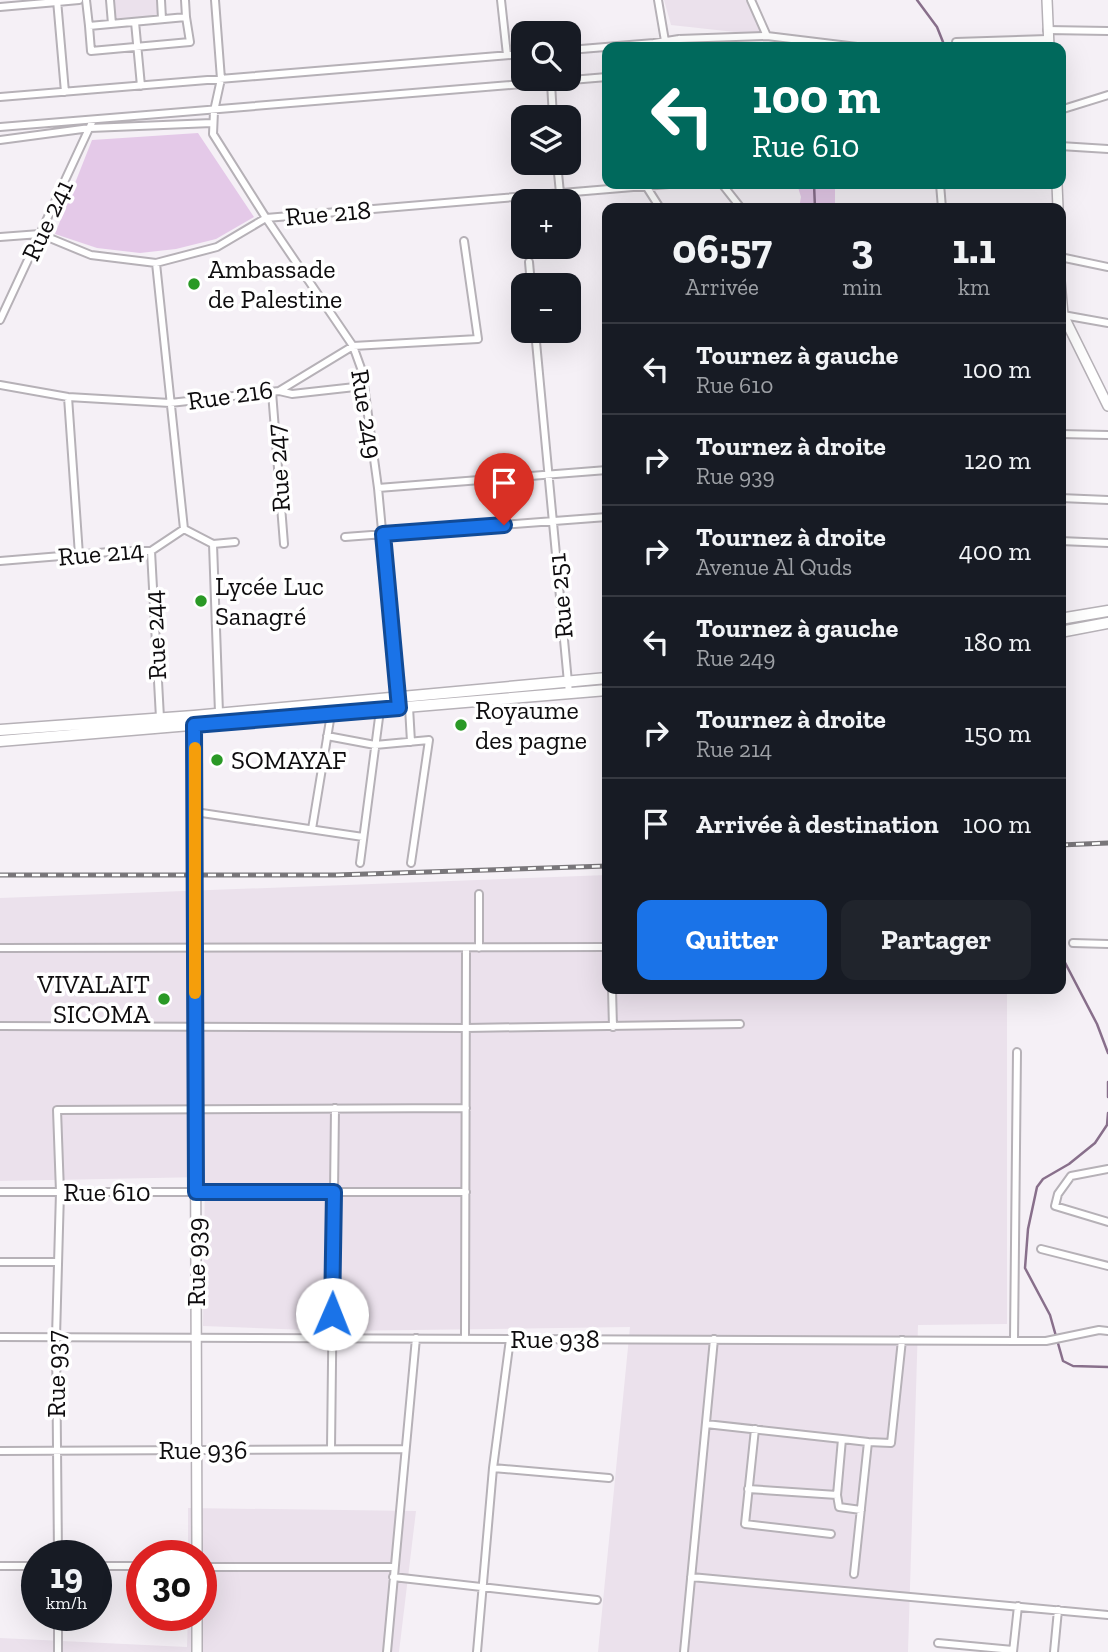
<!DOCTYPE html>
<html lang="fr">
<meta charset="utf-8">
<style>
:root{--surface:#171b24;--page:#20242c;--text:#f1f3f6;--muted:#9ea1a6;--line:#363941;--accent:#1a73e8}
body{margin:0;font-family:"Zilla Slab",serif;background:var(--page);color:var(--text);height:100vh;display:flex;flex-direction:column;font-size:26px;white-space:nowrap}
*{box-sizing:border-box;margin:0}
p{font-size:23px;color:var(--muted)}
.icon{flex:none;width:38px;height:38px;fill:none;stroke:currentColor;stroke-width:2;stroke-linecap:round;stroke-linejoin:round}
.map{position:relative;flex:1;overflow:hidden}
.side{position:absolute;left:602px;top:203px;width:464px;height:791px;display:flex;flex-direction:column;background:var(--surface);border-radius:14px;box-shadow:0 7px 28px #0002}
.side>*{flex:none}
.guide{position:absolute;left:602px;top:42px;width:464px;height:147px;border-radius:14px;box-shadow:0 7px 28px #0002;background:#00695c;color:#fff;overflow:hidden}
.fabs{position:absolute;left:511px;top:21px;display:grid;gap:14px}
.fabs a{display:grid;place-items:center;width:70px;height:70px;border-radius:14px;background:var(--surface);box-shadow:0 7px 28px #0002;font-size:35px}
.speed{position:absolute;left:21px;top:1540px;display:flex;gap:14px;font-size:35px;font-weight:700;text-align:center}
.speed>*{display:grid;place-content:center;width:91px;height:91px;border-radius:50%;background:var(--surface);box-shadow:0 7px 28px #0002;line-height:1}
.speed small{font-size:18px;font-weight:400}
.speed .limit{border:10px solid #d22;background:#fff;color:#111}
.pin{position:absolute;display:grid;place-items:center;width:60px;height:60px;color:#fff;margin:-72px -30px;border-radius:50% 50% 50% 0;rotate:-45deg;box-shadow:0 0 7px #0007}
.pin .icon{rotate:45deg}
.me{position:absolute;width:77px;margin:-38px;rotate:1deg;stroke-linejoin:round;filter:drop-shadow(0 0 5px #0008)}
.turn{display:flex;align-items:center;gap:24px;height:147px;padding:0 35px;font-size:32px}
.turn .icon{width:91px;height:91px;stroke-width:2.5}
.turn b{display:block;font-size:49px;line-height:60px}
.eta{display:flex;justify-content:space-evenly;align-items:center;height:119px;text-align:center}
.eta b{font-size:42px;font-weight:800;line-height:49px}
.cta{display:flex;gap:14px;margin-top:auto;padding:14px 35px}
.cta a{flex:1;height:80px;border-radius:14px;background:var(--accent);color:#fff;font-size:28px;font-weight:800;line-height:80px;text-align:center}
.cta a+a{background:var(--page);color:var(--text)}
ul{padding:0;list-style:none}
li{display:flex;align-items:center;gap:21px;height:91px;padding:0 35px;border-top:2px solid var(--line)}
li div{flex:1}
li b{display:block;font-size:26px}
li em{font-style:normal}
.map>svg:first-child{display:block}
</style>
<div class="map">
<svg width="1108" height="1652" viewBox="0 0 1108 1652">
<rect width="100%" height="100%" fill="#f5f0f6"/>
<!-- built -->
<path fill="#ebe1ec" d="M 113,0 L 158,0 L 159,18 L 115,22 Z
M 664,0 L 746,0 L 762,35 L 671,25 Z
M 607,875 L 607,989 L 1007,989 L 1007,1324 L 918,1325 L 908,1652 L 598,1652 L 630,1327 L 335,1331 L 203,1326 L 205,1177 L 0,1181 L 0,898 Z
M 188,1508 L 416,1511 L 399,1652 L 0,1652 L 0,1638 L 187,1647 L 188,1615 L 201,1615 L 201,1556 L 188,1556 Z"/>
<!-- green -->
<path fill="#e4c9e8" d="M 198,133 L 254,217 L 216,239 L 176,249 L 140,253 L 97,248 L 55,234 L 92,140 Z
M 797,184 L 835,184 L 835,208 L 799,208 L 801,197 Z"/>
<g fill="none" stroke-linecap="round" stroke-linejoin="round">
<!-- stream -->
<path stroke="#886f8b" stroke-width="2.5" d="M 917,0 L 937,27 L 945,47
M 814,184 L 815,208
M 1060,953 L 1097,1024 L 1108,1053
M 1108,1082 L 1108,1097
M 1108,1113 L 1107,1125 L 1095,1143 L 1069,1164 L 1043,1179 L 1037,1187 L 1028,1229 L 1025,1268 L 1050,1315 L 1063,1361 L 1073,1366 L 1108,1367"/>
<defs>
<path id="minor" d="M 57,0 L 65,92
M 86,0 L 89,26 L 186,17 L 185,0
M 110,0 L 112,24
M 161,0 L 162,19
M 215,0 L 221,79 L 214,111 L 213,134 L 266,218 L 353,346 L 362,371 L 378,488 L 398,699
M 501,0 L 507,55
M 658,0 L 665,41
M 751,0 L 767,36
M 57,2 L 79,0
M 0,7 L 57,2
M 135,22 L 141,86
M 89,26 L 91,51 L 190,42 L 186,17
M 1047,30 L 1108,31
M 679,39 L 685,47
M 956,42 L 1048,39
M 654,43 L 679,39 L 767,36 L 857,47
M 569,50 L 654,43 L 654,45
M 551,83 L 553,117
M 0,97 L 523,54
M 1060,110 L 1108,95
M 0,127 L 607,77
M 0,140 L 90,128 L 212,123
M 1060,146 L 1108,149
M 557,163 L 560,193
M 722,184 L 741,208
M 940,184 L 942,208
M 646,186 L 660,208
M 0,237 L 40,234 L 91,255 L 156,263 L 217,247 L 266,218 L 669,184
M 1060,257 L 1108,267
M 529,262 L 531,285
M 156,263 L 184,529
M 1063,315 L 1108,323
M 0,320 L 93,120
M 535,331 L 569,693
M 0,385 L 68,397 L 170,403 L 279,391 L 353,346 L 478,339 L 464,241
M 279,391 L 292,394 L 364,386
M 272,392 L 284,544
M 68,397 L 79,555
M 1060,434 L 1108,435
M 378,488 L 607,470
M 1060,498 L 1108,500
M 345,537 L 607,517
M 1060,541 L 1108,543
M 213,544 L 219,713
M 151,551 L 160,718
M 0,561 L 122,551 L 151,551 L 184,529 L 213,544 L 235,542
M 409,707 L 411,742
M 327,736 L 375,745 L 429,740 L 411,863
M 195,812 L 363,837
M 312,829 L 331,714
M 360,863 L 380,710
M 479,894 L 479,948
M 1073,943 L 1108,944
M 0,948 L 607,947
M 612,989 L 613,1027
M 0,1026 L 466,1028 L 740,1024
M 1108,1169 L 1071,1176 L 1058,1194 L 1055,1206 L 1108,1222
M 0,1192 L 466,1192
M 1041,1249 L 1108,1266
M 0,1262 L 57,1262
M 0,1337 L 1046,1341 L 1099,1330 L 1108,1331
M 465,1339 L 466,948
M 1014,1340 L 1017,1052
M 706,1424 L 842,1439 L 837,1495 L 839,1507 L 861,1510
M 755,1429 L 745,1524 L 831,1534
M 842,1439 L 868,1442 L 854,1574
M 868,1442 L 891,1443 L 902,1340
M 331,1449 L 335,1108
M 0,1451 L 405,1449
M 493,1468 L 609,1478
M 748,1489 L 837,1495
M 58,1556 L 56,1337 L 60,1192 L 57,1110 L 466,1108
M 0,1566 L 37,1566
M 96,1566 L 142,1566
M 201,1567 L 394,1567
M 393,1577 L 597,1600
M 691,1577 L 1108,1615
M 938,1643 L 1013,1650
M 58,1652 L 58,1615
M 387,1652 L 416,1338
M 477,1652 L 493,1468 L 510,1339
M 684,1652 L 714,1339
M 1013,1652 L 1018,1606
M 1054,1652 L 1058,1610"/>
<path id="secondary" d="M 1047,0 L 1049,47
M 1057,184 L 1058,208
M 1060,281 L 1063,315 L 1108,406
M 194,718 L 197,1556
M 197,1615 L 197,1652"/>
<path id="primary" d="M 1060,619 L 1108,611
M 1060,632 L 1108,623
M 0,730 L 194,716 L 607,678
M 0,741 L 607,690"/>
</defs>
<!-- minor casing -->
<use href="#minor" stroke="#b6b1b7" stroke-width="10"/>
<!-- secondary casing -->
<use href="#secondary" stroke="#b6b1b7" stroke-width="12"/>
<!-- primary casing -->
<use href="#primary" stroke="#b6b1b7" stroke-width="13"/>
<!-- minor -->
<use href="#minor" stroke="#fff" stroke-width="6"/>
<!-- secondary -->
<use href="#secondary" stroke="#fff" stroke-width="9"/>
<!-- primary -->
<use href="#primary" stroke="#fff" stroke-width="10"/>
<defs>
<path id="rail" d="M 1060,845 L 1108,843
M 0,875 L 336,875 L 607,866"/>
</defs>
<!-- rail casing -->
<use href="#rail" stroke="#79767a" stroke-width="5"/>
<!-- rail -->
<use href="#rail" stroke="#fff" stroke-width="2.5" stroke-dasharray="8" stroke-linecap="butt"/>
</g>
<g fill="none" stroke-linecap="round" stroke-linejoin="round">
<defs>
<path id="route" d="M 332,1314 L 334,1192 L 196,1192 L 194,725 L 399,708 L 383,534 L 504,525"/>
</defs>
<!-- route casing -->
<use href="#route" stroke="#114b97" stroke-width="18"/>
<!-- route -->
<use href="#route" stroke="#1a73e8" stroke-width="12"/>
<!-- slow -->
<path stroke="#f59e0b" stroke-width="12" d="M 195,748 L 195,993"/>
</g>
<!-- markers -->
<g fill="#2a9926" stroke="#fff" stroke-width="2.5">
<circle cx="194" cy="284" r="7"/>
<circle cx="201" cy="601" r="7"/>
<circle cx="461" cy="725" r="7"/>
<circle cx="217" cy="760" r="7"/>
<circle cx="164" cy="999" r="7"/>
</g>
<g text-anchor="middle" stroke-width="7" stroke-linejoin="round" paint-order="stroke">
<!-- street labels -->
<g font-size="26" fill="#0e0c0e" stroke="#fff">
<text transform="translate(328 213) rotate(-5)" y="9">Rue 218</text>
<text transform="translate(47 220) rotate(-65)" y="9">Rue 241</text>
<text transform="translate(230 395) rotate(-8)" y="9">Rue 216</text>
<text transform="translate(367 414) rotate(81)" y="9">Rue 249</text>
<text transform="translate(278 468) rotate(-94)" y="9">Rue 247</text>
<text transform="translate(101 553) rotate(-5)" y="9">Rue 214</text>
<text transform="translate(560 596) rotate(-95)" y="9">Rue 251</text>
<text transform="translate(155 635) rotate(-93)" y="9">Rue 244</text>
<text x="107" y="1201">Rue 610</text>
<text transform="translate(196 1262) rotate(-90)" y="9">Rue 939</text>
<text x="555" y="1348">Rue 938</text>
<text transform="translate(56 1374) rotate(-90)" y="9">Rue 937</text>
<text x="203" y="1459">Rue 936</text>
</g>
<!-- poi labels -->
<g font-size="26" fill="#0e0c0e" stroke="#fff" text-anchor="start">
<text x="208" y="278">Ambassade<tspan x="208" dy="30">de Palestine</tspan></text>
<text x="215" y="595">Lycée Luc<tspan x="215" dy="30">Sanagré</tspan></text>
<text x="475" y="719">Royaume<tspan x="475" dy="30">des pagne</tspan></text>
<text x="231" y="769">SOMAYAF</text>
<text x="150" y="993" text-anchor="end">VIVALAIT<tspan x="150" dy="30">SICOMA</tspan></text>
</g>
</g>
</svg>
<div class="fabs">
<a><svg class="icon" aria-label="search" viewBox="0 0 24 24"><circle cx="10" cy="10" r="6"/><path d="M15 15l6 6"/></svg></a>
<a><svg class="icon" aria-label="layers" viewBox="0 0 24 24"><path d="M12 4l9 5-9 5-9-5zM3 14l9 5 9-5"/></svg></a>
<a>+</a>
<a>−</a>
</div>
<div class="speed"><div>19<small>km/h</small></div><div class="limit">30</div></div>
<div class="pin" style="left:504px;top:525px;background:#d93025"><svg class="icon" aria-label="arrive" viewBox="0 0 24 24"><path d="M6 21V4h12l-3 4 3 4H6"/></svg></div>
<svg class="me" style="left:332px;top:1314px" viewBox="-20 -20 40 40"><circle r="19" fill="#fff"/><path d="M0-13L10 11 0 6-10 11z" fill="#1a73e8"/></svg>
<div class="guide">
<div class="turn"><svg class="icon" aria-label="left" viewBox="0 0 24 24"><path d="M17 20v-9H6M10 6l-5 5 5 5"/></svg><div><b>100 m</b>Rue 610</div></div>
</div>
<section class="side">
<div class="eta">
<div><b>06:57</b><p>Arrivée</p></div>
<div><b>3</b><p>min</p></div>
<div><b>1.1</b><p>km</p></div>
</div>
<ul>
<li><svg class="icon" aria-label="left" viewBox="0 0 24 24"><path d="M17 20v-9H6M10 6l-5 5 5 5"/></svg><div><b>Tournez à gauche</b><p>Rue 610</p></div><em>100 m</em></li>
<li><svg class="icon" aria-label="right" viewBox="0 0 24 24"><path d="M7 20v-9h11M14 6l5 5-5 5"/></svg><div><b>Tournez à droite</b><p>Rue 939</p></div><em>120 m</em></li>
<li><svg class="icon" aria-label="right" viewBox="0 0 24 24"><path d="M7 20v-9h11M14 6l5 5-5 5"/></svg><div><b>Tournez à droite</b><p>Avenue Al Quds</p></div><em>400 m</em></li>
<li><svg class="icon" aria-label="left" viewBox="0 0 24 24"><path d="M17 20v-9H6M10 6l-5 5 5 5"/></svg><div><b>Tournez à gauche</b><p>Rue 249</p></div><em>180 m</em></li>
<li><svg class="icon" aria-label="right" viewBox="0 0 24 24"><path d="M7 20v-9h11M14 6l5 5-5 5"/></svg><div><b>Tournez à droite</b><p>Rue 214</p></div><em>150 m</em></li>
<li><svg class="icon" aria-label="arrive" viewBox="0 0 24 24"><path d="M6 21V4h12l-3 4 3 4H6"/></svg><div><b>Arrivée à destination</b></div><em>100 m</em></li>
</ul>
<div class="cta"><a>Quitter</a><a>Partager</a></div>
</section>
</div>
